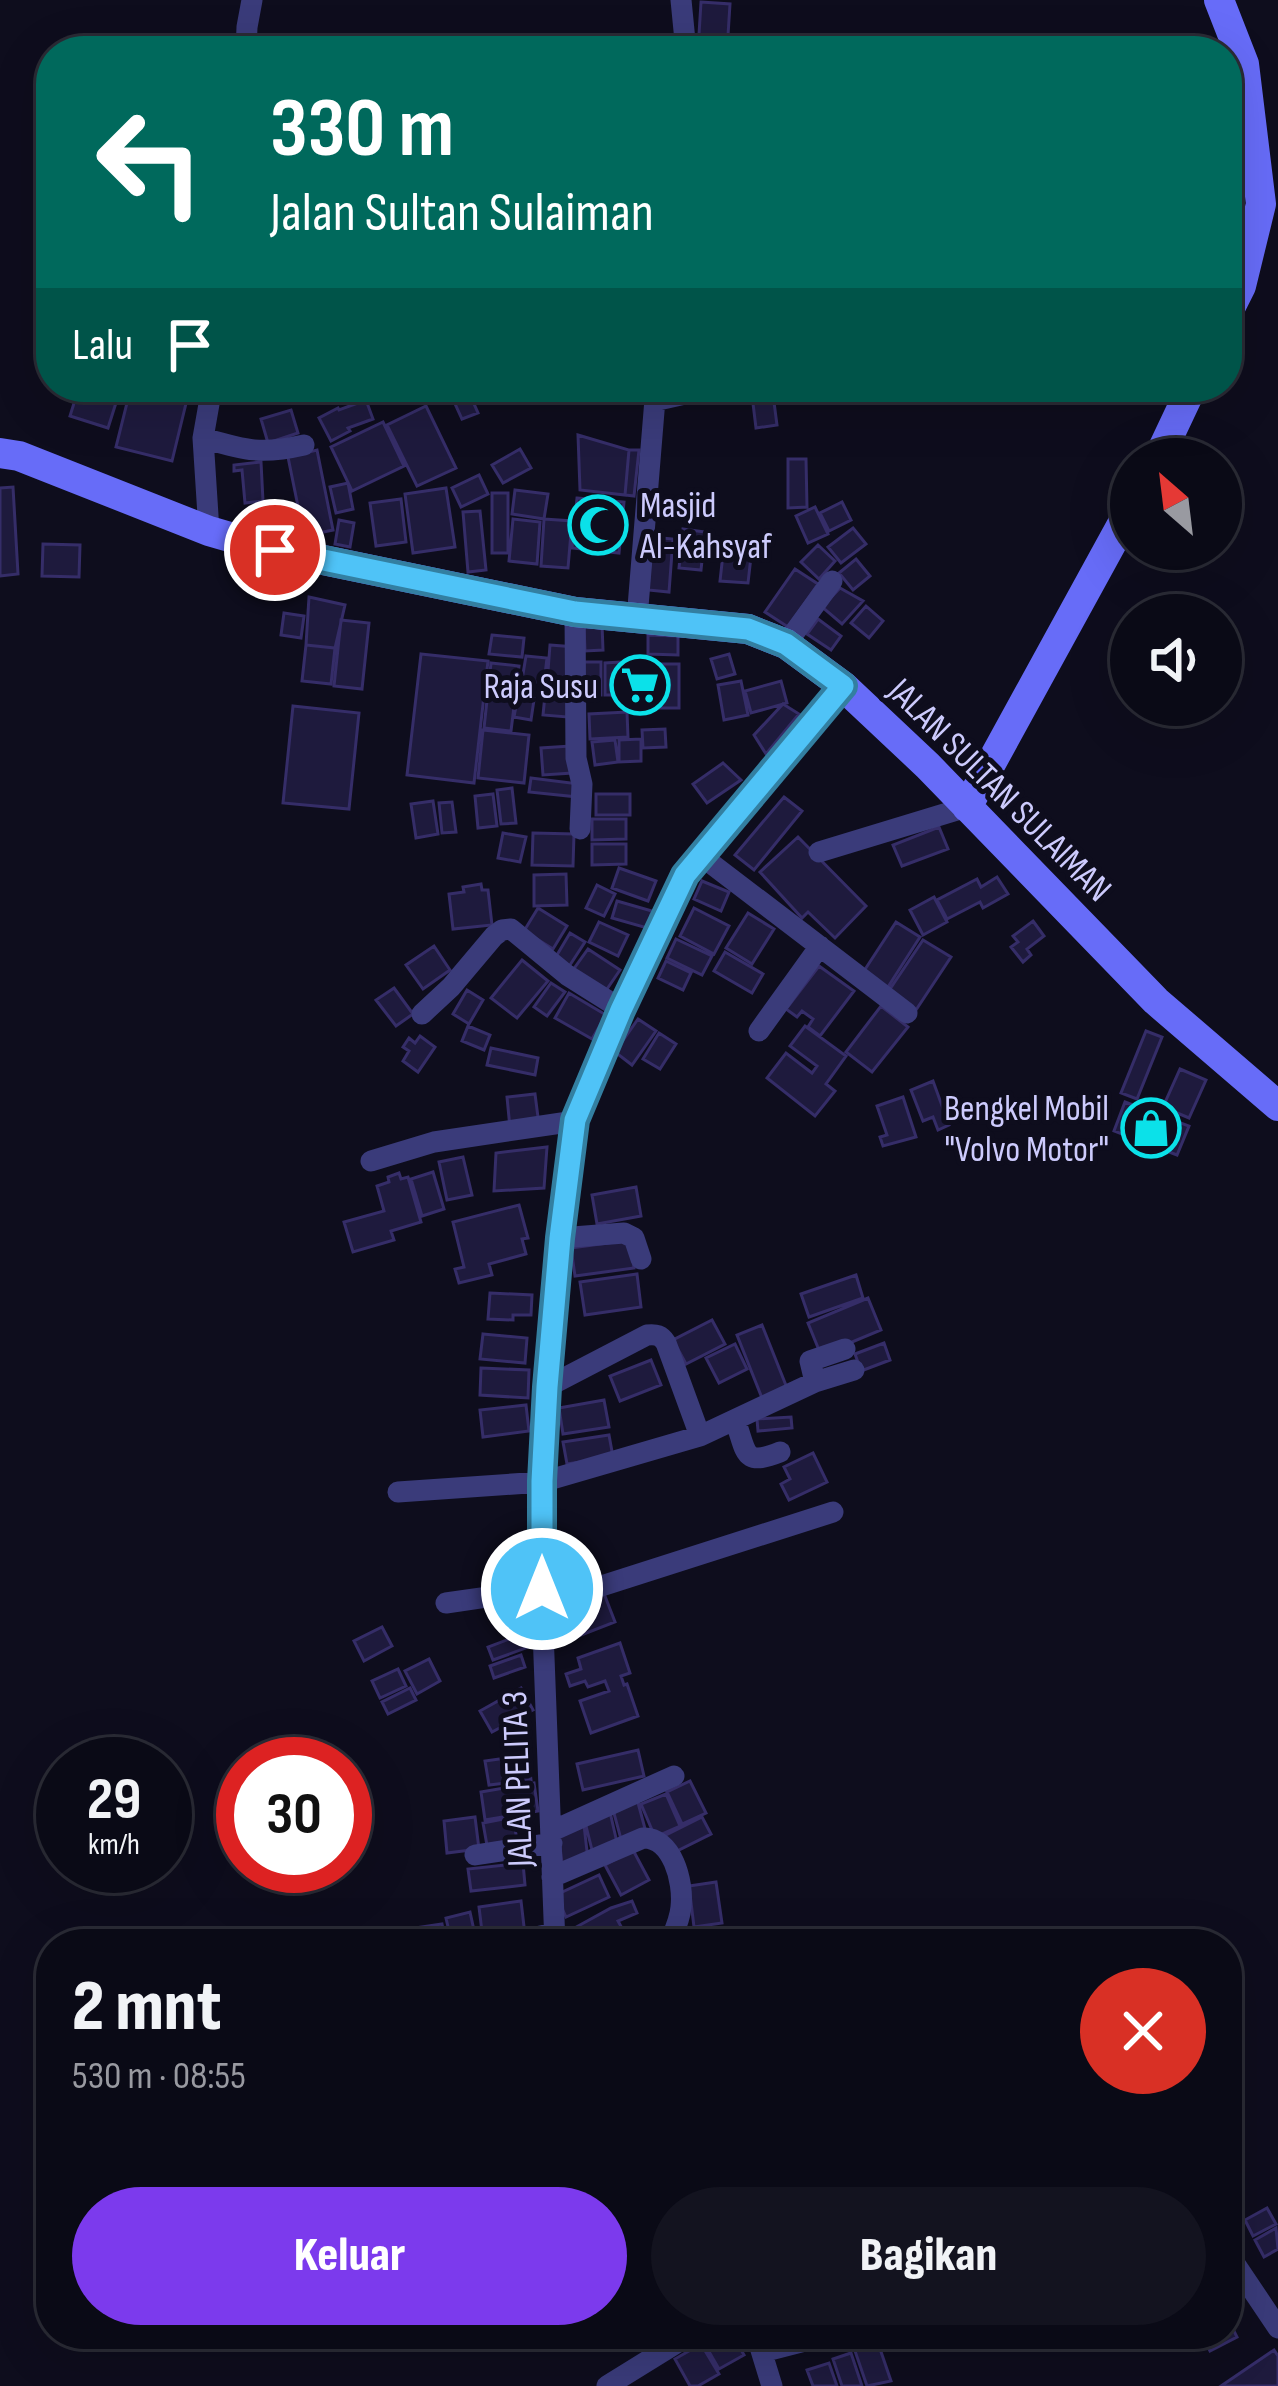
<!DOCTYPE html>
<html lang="id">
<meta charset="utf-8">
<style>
:root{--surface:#0a0a16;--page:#13131f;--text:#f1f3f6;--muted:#999aa1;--line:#2a2b35;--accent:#7c3aed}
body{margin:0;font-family:"Sofia Sans Condensed",sans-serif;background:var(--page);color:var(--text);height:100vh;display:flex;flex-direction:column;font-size:45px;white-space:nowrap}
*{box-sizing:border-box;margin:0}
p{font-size:39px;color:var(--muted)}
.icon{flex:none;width:66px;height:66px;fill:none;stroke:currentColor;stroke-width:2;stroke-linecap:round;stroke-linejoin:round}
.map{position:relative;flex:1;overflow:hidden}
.panel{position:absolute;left:36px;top:1929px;width:1206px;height:420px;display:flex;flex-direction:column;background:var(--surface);border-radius:48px;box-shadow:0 12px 48px #0002,0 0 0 3px var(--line)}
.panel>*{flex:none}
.guide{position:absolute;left:36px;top:36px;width:1206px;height:366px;border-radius:48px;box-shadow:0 12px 48px #0002,0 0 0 3px var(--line);background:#00695c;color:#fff;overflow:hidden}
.needle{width:78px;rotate:332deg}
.tools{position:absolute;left:1110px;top:438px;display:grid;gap:24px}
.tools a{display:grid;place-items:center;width:132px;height:132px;border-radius:50%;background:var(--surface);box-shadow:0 12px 48px #0002,0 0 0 3px var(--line);font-size:60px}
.speed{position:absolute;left:36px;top:1737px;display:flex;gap:24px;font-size:60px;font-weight:700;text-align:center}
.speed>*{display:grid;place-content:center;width:156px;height:156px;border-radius:50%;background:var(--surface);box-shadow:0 12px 48px #0002,0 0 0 3px var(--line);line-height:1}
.speed small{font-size:30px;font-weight:400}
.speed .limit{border:18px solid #d22;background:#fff;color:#111}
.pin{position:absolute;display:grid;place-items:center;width:102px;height:102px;color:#fff;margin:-51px;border:6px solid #fff;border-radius:50%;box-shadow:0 3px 12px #0007}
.me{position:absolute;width:132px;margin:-66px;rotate:0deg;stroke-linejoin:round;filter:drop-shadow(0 0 9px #0008)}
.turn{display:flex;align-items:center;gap:42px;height:252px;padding:0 36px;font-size:54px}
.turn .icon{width:156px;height:156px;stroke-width:2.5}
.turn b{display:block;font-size:84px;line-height:102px}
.then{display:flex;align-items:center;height:114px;padding:0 36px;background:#0003;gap:24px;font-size:45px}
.round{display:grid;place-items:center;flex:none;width:126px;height:126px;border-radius:63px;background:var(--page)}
.headline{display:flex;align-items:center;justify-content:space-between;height:204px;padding:0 36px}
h1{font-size:72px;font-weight:800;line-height:90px}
.cta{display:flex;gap:24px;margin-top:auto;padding:24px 36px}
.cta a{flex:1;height:138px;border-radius:72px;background:var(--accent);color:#fff;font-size:48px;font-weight:800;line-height:138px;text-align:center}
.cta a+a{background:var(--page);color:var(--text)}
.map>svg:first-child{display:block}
</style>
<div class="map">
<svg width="1278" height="2386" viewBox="0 0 1278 2386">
<rect width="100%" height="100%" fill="#0e0d1d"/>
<!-- building -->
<path fill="#1e1a3d" stroke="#352d68" stroke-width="3" d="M 701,2 L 730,4 L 727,51 L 698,51 Z
M 79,387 L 121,387 L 108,428 L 70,416 Z
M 131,387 L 190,387 L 172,461 L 116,447 Z
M 751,387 L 772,387 L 777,425 L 756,428 Z
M 467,388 L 478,413 L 462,419 L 451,395 Z
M 366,400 L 373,419 L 348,428 L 350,431 L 331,441 L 319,418 L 338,408 L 339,410 Z
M 426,406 L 456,468 L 417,486 L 387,425 Z
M 291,410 L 298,433 L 268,443 L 261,419 Z
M 383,422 L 404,466 L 352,491 L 331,447 Z
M 578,435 L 629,450 L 625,495 L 580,490 Z
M 520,449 L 531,468 L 503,483 L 492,465 Z
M 317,450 L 333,530 L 304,536 L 288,457 Z
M 629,450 L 639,450 L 634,496 L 625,495 Z
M 788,459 L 806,459 L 807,507 L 788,508 Z
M 261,462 L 263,501 L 245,503 L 242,470 L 234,471 L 234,465 Z
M 479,475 L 488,494 L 461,507 L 452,488 Z
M 348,483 L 353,509 L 336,513 L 330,487 Z
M 13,487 L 18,574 L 0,576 L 0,488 Z
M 446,488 L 455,547 L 413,553 L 405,494 Z
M 515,490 L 548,494 L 544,519 L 512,514 Z
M 492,493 L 508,493 L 508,553 L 492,553 Z
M 577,498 L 624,502 L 619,553 L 572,548 Z
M 401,499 L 406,542 L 376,546 L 370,503 Z
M 842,502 L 851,520 L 829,531 L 820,513 Z
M 815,507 L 828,534 L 808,543 L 796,516 Z
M 480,511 L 486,570 L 468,572 L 463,512 Z
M 513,519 L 540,522 L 537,564 L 509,561 Z
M 544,519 L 572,521 L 568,568 L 541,566 Z
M 339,520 L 354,523 L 350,547 L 335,544 Z
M 853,528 L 866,544 L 841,563 L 828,547 Z
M 683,529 L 705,532 L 701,570 L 679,568 Z
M 652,537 L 673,539 L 669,592 L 648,590 Z
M 43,544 L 80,545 L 79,577 L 42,576 Z
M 724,545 L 752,548 L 748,583 L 720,581 Z
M 818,545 L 835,561 L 819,579 L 801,562 Z
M 856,559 L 870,576 L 853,590 L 839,573 Z
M 795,569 L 818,584 L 788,627 L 765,612 Z
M 840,588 L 863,601 L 842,624 L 822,607 Z
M 309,597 L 345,605 L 335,648 L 306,645 Z
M 866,606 L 883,621 L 869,638 L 851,623 Z
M 284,613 L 304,616 L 301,638 L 281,635 Z
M 818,619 L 841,636 L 831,650 L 807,634 Z
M 341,620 L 369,623 L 362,689 L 334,686 Z
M 602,624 L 603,650 L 585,651 L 584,625 Z
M 492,635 L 524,638 L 522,657 L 489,654 Z
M 648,635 L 678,636 L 678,655 L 648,654 Z
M 306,645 L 335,648 L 331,684 L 302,681 Z
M 550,645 L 575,647 L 573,685 L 547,684 Z
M 421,654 L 488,661 L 474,783 L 407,775 Z
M 729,654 L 735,674 L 717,679 L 711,659 Z
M 526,656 L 547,658 L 544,683 L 522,680 Z
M 579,662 L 601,662 L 601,695 L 579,695 Z
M 620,662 L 620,695 L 605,695 L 605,663 Z
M 491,663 L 519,666 L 511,731 L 484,728 Z
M 626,663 L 655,663 L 655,706 L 626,707 Z
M 659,664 L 679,664 L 679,708 L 659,708 Z
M 741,681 L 748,715 L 724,720 L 718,685 Z
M 781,681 L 787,703 L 751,713 L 745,691 Z
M 519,690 L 535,693 L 531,720 L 514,717 Z
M 545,695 L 569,697 L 567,717 L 543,715 Z
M 783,704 L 799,714 L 766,754 L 754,735 Z
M 293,706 L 359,713 L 349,809 L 283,803 Z
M 627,712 L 628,737 L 590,739 L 589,714 Z
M 665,729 L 666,747 L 643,748 L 642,730 Z
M 483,730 L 529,735 L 524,783 L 478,778 Z
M 641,739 L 641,761 L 619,762 L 619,740 Z
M 615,740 L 618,762 L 595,765 L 592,742 Z
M 570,746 L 572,773 L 543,775 L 541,748 Z
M 723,763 L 741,780 L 707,803 L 693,784 Z
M 531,778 L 579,784 L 578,797 L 529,792 Z
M 512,788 L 516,823 L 501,824 L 497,790 Z
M 493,794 L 497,826 L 478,828 L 475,796 Z
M 596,794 L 630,794 L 630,815 L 596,815 Z
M 784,797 L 802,811 L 754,870 L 735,855 Z
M 433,801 L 438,834 L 416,838 L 411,804 Z
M 452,802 L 456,832 L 442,833 L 439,803 Z
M 592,819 L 626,819 L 626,839 L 592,840 Z
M 939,827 L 948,849 L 902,866 L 893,845 Z
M 503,833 L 526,837 L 520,862 L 498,858 Z
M 533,833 L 574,834 L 573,866 L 532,865 Z
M 798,837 L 866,906 L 835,938 L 808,912 L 802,918 L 760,872 Z
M 592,844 L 626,844 L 626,864 L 592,865 Z
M 619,868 L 656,881 L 648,901 L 612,888 Z
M 566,874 L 567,905 L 534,906 L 534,875 Z
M 997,877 L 1008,894 L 983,908 L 980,902 L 947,919 L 937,900 L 977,879 L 981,887 Z
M 702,881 L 729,892 L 721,911 L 694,899 Z
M 481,884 L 482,890 L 488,890 L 492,925 L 453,929 L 449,894 L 464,892 L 463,887 Z
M 597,885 L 615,894 L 604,916 L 586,908 Z
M 934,897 L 947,922 L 923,935 L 910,910 Z
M 617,901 L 652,911 L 647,928 L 612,918 Z
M 538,908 L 567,926 L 553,949 L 524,931 Z
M 694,908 L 729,926 L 714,954 L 680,936 Z
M 748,913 L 774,929 L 752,964 L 726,948 Z
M 1033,921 L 1044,936 L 1027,949 L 1031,955 L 1023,962 L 1011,947 L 1018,942 L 1013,936 Z
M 599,922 L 628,935 L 618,956 L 589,942 Z
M 896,922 L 920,937 L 886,990 L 862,974 Z
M 570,933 L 585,942 L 568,968 L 554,960 Z
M 676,939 L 712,956 L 702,975 L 667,958 Z
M 923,940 L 951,957 L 914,1013 L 886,995 Z
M 434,946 L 450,970 L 423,989 L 406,965 Z
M 588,949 L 620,970 L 605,992 L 573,970 Z
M 725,952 L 763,974 L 752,993 L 714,971 Z
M 522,960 L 548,981 L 517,1018 L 491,998 Z
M 666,961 L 691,973 L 683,990 L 658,978 Z
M 819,966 L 854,991 L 820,1036 L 808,1027 L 813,1019 L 802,1011 L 797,1017 L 786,1009 Z
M 551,983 L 565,992 L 547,1016 L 534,1007 Z
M 394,988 L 413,1014 L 396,1026 L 376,1000 Z
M 467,990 L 483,1000 L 469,1024 L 453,1014 Z
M 569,993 L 606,1015 L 592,1039 L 555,1018 Z
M 881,1006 L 908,1027 L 872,1072 L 846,1052 Z
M 638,1019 L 656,1031 L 632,1065 L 615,1052 Z
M 468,1026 L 490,1035 L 484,1050 L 462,1041 Z
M 805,1026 L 846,1056 L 826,1084 L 835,1091 L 815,1116 L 767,1078 L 786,1053 L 812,1073 L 817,1066 L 790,1046 Z
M 1146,1031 L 1162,1037 L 1137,1099 L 1121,1093 Z
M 659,1033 L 676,1044 L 660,1069 L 643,1059 Z
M 420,1036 L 435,1047 L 418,1072 L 403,1061 L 409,1051 L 403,1047 L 409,1038 L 415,1043 Z
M 491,1048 L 538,1058 L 535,1075 L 487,1065 Z
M 1180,1069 L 1206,1080 L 1189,1118 L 1163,1107 Z
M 933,1081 L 949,1125 L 938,1130 L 933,1117 L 923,1121 L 911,1090 Z
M 535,1094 L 539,1125 L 510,1128 L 507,1097 Z
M 903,1097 L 916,1137 L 883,1146 L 880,1137 L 887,1135 L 877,1106 Z
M 1125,1102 L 1189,1126 L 1177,1155 L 1114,1131 Z
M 547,1147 L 544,1188 L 494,1191 L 496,1153 Z
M 463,1157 L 472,1195 L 447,1200 L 439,1162 Z
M 433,1172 L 444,1209 L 422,1216 L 411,1179 Z
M 399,1173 L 401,1179 L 408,1177 L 421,1222 L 391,1231 L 394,1240 L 353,1252 L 344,1222 L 384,1211 L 377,1186 L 389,1182 L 388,1177 Z
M 636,1187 L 641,1216 L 597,1224 L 592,1195 Z
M 519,1205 L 528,1238 L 522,1239 L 526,1254 L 489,1264 L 492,1275 L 459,1283 L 455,1269 L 464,1267 L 453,1222 Z
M 630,1240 L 634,1268 L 575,1276 L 571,1248 Z
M 637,1274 L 641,1307 L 585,1315 L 580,1282 Z
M 856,1275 L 863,1298 L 809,1317 L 801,1294 Z
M 490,1293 L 532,1295 L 531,1315 L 513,1315 L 513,1320 L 488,1319 Z
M 868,1298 L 881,1330 L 821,1355 L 808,1323 Z
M 712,1320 L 725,1344 L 686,1364 L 673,1340 Z
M 762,1325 L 787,1388 L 762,1398 L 737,1335 Z
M 483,1334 L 527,1338 L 525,1363 L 480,1359 Z
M 884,1343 L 890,1360 L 861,1371 L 855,1354 Z
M 735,1344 L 747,1369 L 719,1383 L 706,1358 Z
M 651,1360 L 661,1385 L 620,1401 L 610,1376 Z
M 481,1368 L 529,1370 L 528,1398 L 480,1395 Z
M 604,1400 L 609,1427 L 563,1434 L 559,1408 Z
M 526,1405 L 529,1431 L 483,1437 L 480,1410 Z
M 791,1417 L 792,1428 L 758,1431 L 757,1419 Z
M 609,1435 L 613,1457 L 567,1464 L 563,1442 Z
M 813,1453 L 827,1482 L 789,1500 L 781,1484 L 790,1479 L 784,1467 Z
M 603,1591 L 615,1622 L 576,1637 L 564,1607 Z
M 382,1627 L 392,1646 L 364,1661 L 354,1641 Z
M 528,1632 L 534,1645 L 493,1660 L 488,1647 Z
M 620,1643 L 630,1673 L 621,1676 L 624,1685 L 627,1684 L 638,1716 L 591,1733 L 580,1701 L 609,1691 L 605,1681 L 588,1687 L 585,1681 L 570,1686 L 566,1674 L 581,1669 L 578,1658 Z
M 521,1655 L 525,1667 L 494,1678 L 490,1666 Z
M 429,1659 L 440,1681 L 417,1694 L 405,1671 Z
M 398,1669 L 406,1686 L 380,1698 L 372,1681 Z
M 410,1688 L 416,1700 L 388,1714 L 382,1702 Z
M 521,1688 L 533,1710 L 492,1732 L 480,1711 Z
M 638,1750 L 644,1776 L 583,1790 L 577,1764 Z
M 528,1755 L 531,1780 L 489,1785 L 485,1761 Z
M 690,1781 L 706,1813 L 682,1824 L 667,1792 Z
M 534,1783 L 538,1811 L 485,1820 L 481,1792 Z
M 666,1794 L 680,1826 L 655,1837 L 641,1804 Z
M 637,1799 L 647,1836 L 622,1843 L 612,1806 Z
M 610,1812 L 618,1847 L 593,1854 L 584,1818 Z
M 475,1817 L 479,1849 L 447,1853 L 444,1821 Z
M 513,1817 L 518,1846 L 488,1851 L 483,1823 Z
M 702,1817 L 711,1834 L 673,1853 L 664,1836 Z
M 584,1825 L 588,1860 L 562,1864 L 558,1829 Z
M 633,1850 L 649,1880 L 621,1895 L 605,1865 Z
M 523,1863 L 525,1885 L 471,1891 L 468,1869 Z
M 599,1875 L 609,1897 L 566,1917 L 556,1895 Z
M 716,1882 L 722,1923 L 694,1927 L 689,1886 Z
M 521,1901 L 525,1935 L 483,1940 L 479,1907 Z
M 632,1901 L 637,1913 L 618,1921 L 624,1932 L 602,1944 L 564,1944 L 560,1936 L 611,1908 Z
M 470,1912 L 477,1944 L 452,1944 L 446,1918 Z
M 442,1924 L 446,1944 L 418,1944 L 415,1928 Z
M 1267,2208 L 1276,2224 L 1253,2236 L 1245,2220 Z
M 1276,2228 L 1278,2249 L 1264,2257 L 1255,2240 Z
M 1227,2317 L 1237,2337 L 1210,2351 L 1201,2334 L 1227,2334 Z
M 720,2334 L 732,2334 L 744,2355 L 719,2369 L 704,2343 Z
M 878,2343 L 891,2381 L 867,2386 L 855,2351 Z
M 701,2344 L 719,2374 L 698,2386 L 690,2386 L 675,2359 Z
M 1274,2350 L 1278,2356 L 1278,2386 L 1221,2386 Z
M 851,2353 L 862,2386 L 842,2386 L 833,2359 Z
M 829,2363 L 837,2386 L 813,2386 L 807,2370 Z"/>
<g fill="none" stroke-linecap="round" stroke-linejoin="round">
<!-- street -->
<path stroke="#3a3b7a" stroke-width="21" d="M 681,0 L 686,51
M 246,51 L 247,27 L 252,0
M 654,401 L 716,387
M 203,438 C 245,450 260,455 304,445
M 209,531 L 203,438 L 212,387
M 575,612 L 576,758 L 582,784 L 580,829
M 637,619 L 656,387
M 786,644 L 832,581
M 819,852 L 967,807
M 700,855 L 907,1013
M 422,1014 L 451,987 L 494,936 L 502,930 L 511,929 L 567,975 L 621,1009
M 759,1031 L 820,946
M 371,1161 L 434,1142 L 575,1121
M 560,1238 L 624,1233 L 634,1238 L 641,1259
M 815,1382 L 810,1361 L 845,1349
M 547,1387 L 647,1335 C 656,1334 661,1335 666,1343 L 700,1436
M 735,1420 C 747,1452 742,1467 780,1452
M 398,1492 L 542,1482 L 700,1436 L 815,1382 L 854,1370
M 446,1603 L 543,1589
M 542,1605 L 833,1512
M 552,1831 L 674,1776
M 475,1855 L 552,1843
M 552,1877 L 643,1838 C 672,1837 684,1881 681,1907 C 680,1920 674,1932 669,1944
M 505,1944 L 554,1933
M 555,1944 L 542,1605 L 542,1482 L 560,1238 L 575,1121 L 621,1009 L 685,875 L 843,686
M 1227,2252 L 1278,2328
M 756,2334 L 772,2386
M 762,2352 L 832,2334
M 607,2386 L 691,2334"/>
<!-- secondary -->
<path stroke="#676cf8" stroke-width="30" d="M 1219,0 L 1244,64 L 1261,204 L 1241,286 L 1227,314
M 0,453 L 19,456 L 209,531 L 275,550 L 575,612 L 748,629 L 786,644 L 843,686 L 928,766 L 1156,1001 L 1278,1106
M 1158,459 L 1192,387
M 967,807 L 1131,508"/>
</g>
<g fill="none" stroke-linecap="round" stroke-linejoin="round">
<defs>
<path id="route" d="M 275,550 L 575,612 L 748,629 L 786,644 L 843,686 L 685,875 L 621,1010 L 575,1120 L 560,1238 L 547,1387 L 542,1481 L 542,1589"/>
</defs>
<!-- route casing -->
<use href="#route" stroke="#337fa1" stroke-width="30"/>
<!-- route -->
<use href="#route" stroke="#4fc3f7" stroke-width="21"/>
</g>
<!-- icons -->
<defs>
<symbol id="mosque-ring" viewBox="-11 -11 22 22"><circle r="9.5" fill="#0e0d1d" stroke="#0be1e9" stroke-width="1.5"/><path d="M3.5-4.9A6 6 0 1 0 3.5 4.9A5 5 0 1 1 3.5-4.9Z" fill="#0be1e9"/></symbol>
<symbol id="supermarket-ring" viewBox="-11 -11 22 22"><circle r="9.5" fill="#0e0d1d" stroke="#0be1e9" stroke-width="1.5"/><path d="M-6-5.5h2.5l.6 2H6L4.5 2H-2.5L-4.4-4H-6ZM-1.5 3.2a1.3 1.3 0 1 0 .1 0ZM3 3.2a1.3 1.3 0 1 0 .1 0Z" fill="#0be1e9"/></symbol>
<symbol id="shop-ring" viewBox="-11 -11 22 22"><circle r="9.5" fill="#0e0d1d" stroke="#0be1e9" stroke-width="1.5"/><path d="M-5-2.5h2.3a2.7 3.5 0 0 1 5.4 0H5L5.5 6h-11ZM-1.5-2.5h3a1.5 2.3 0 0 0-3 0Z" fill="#0be1e9"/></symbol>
</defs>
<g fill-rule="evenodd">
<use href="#mosque-ring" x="565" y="492" width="66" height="66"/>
<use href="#supermarket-ring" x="607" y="652" width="66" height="66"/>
<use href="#shop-ring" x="1118" y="1095" width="66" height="66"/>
</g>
<g text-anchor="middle" stroke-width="10" stroke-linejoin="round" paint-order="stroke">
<!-- poi labels -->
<g font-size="36" fill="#cdcbfd" stroke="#0e0d1d" text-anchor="end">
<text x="640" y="517" text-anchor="start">Masjid<tspan x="640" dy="41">Al-Kahsyaf</tspan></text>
<text x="598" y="698">Raja Susu</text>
<text x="1109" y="1120">Bengkel Mobil<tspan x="1109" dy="41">"Volvo Motor"</tspan></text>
</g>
<!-- street labels -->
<g font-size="36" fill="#cdcbfd" stroke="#0e0d1d">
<text transform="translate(1001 789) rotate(45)" y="13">JALAN SULTAN SULAIMAN</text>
<text transform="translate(516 1779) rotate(-92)" y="13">JALAN PELITA 3</text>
</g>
</g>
</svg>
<div class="tools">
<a><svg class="needle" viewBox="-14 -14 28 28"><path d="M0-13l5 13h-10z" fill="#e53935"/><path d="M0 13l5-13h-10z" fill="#999aa1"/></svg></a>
<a><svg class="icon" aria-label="sound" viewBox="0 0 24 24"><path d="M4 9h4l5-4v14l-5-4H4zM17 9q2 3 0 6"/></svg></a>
</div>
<div class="speed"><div>29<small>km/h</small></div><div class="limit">30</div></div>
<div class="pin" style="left:275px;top:550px;background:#d93025"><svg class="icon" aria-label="arrive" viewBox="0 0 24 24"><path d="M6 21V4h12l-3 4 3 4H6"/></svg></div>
<svg class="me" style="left:542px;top:1589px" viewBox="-20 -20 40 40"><circle r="17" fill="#4fc3f7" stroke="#fff" stroke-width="3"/><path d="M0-11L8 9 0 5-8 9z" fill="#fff"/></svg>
<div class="guide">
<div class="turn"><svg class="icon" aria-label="left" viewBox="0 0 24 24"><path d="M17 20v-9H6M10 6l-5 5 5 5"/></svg><div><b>330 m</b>Jalan Sultan Sulaiman</div></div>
<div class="then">Lalu<svg class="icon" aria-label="arrive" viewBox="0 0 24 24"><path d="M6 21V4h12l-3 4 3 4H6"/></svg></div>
</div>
<section class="panel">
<div class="headline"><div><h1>2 mnt</h1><p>530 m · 08:55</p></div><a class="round" style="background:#d93025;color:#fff"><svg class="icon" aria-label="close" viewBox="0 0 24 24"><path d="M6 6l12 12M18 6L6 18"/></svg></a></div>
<div class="cta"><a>Keluar</a><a>Bagikan</a></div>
</section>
</div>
